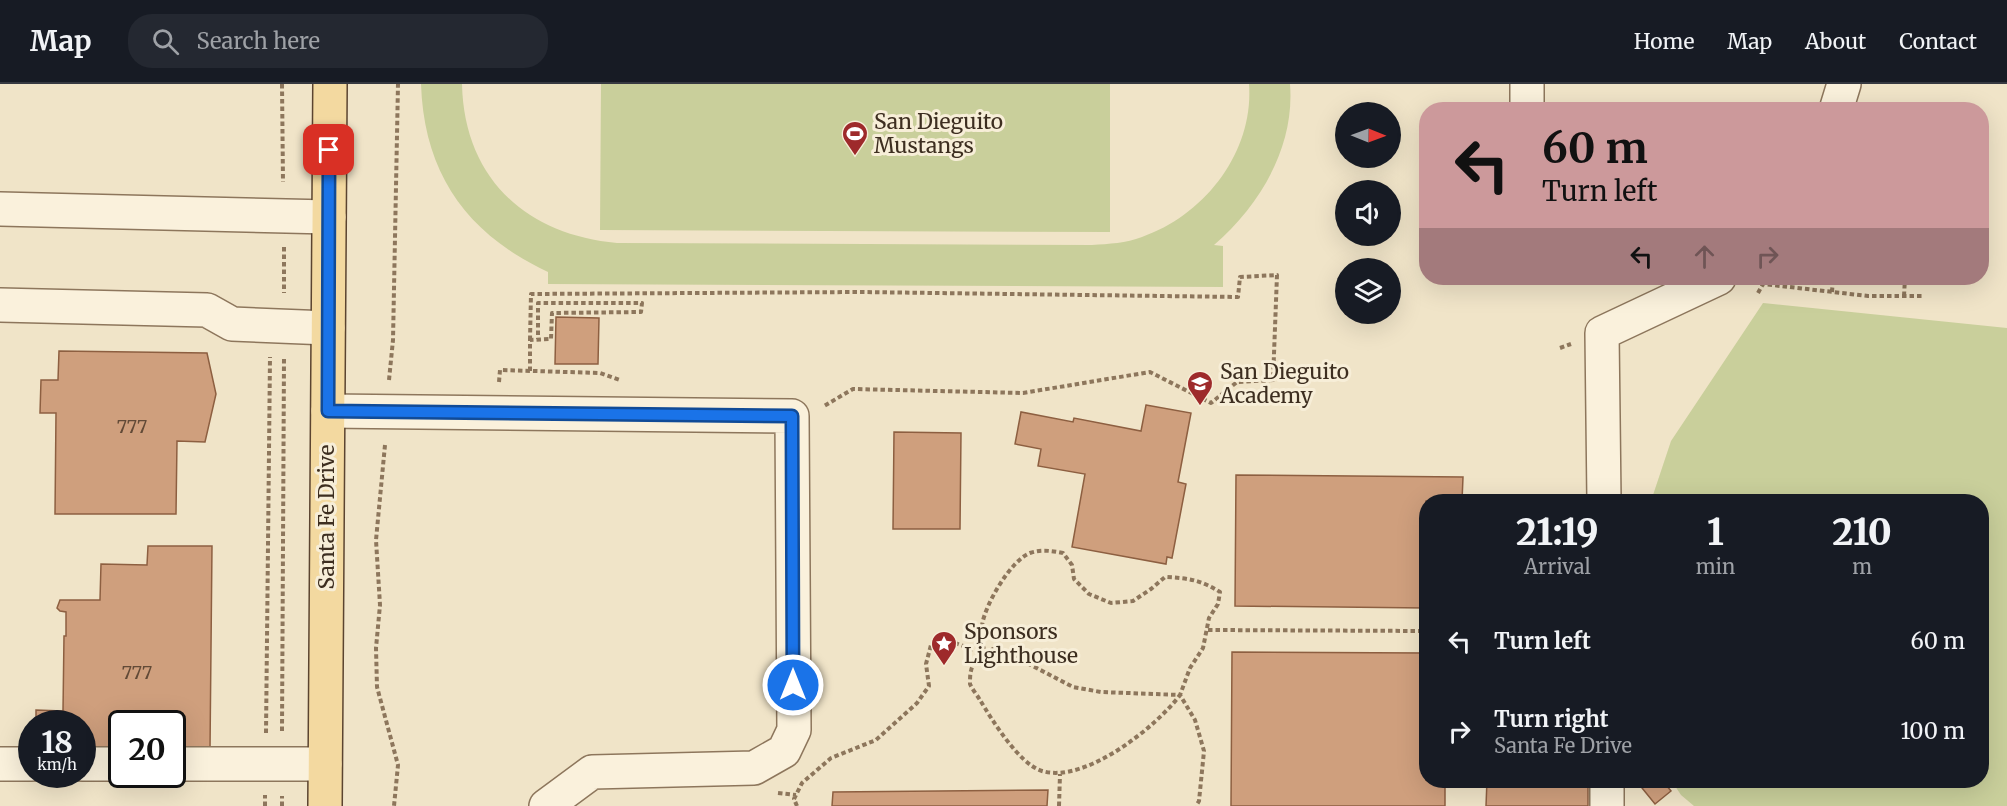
<!DOCTYPE html>
<style>
:root{--surface:#171b24;--page:#242831;--text:#f1f3f6;--muted:#9ea1a6;--line:#363941}
body{margin:0;font-family:Merriweather,serif;background:var(--page);color:var(--text);height:100vh;display:flex;flex-direction:column;font-size:22px;white-space:nowrap}
*{box-sizing:border-box;margin:0}
p{font-size:20px;color:var(--muted)}
.icon{flex:none;width:33px;height:33px;fill:none;stroke:currentColor;stroke-width:2;stroke-linecap:round;stroke-linejoin:round}
.map{position:relative;flex:1;overflow:hidden}
.sheet{position:absolute;left:1419px;top:410px;width:570px;height:294px;display:flex;flex-direction:column;background:var(--surface);border-radius:24px;box-shadow:0 6px 24px #0002}
.sheet>*{flex:none}
.guide{position:absolute;left:1419px;top:18px;width:570px;height:183px;border-radius:24px;box-shadow:0 6px 24px #0002;background:#cc999b;color:#111;overflow:hidden}
.needle{width:39px;rotate:91deg}
.tools{position:absolute;left:1335px;top:18px;display:grid;gap:12px}
.tools a{display:grid;place-items:center;width:66px;height:66px;border-radius:50%;background:var(--surface);box-shadow:0 6px 24px #0002;font-size:30px}
.speed{position:absolute;left:18px;top:626px;display:flex;gap:12px;font-size:30px;font-weight:700;text-align:center}
.speed>*{display:grid;place-content:center;width:78px;height:78px;border-radius:50%;background:var(--surface);box-shadow:0 6px 24px #0002;line-height:1}
.speed small{font-size:15px;font-weight:400}
.speed .limit{border:3px solid #111;border-radius:9px;background:#fff;color:#111}
.pin{position:absolute;display:grid;place-items:center;width:51px;height:51px;color:#fff;margin:-26px;border-radius:12px;box-shadow:0 3px 9px #0006}
.me{position:absolute;width:66px;margin:-33px;rotate:0deg;stroke-linejoin:round;filter:drop-shadow(0 0 4px #0008)}
.turn{display:flex;align-items:center;gap:21px;height:126px;padding:0 24px;font-size:27px}
.turn .icon{width:78px;height:78px;stroke-width:2.5}
.turn b{display:block;font-size:42px;line-height:51px}
.lanes{display:flex;align-items:center;height:57px;padding:0 24px;background:#0003;justify-content:center;gap:30px;direction:ltr}
.lanes .off{opacity:.35}
.eta{display:flex;justify-content:space-evenly;align-items:center;height:102px;text-align:center}
.eta b{font-size:36px;font-weight:800;line-height:42px}
ul{padding:0;list-style:none}
li{display:flex;align-items:center;gap:18px;height:90px;padding:0 24px}
li div{flex:1}
li b{display:block;font-size:22px}
li em{font-style:normal}
header{display:flex;align-items:center;gap:36px;box-sizing:border-box;height:84px;padding:0 30px;background:var(--surface);border-bottom:2px solid var(--line)}
header strong{font-size:28px}
nav{display:flex;gap:33px;margin-inline-start:auto;font-size:21px}
.search{width:420px;height:54px;background:var(--page);display:flex;align-items:center;gap:15px;box-sizing:border-box;padding:0 21px;border-radius:24px;color:var(--muted);font-size:22px}
.map>svg:first-child{display:block}
</style>
<header>
<strong>Map</strong>
<div class="search"><svg class="icon" aria-label="search" viewBox="0 0 24 24"><circle cx="10" cy="10" r="6"/><path d="M15 15l6 6"/></svg>Search here</div>
<nav><a>Home</a><a>Map</a><a>About</a><a>Contact</a></nav>
</header>
<div class="map">
<svg width="2007" height="722" viewBox="0 0 2007 722">
<rect width="100%" height="100%" fill="#f0e4c8"/>
<!-- green -->
<path fill="#c9cf9b" d="M 421,0 L 462,0 C 464,94 526,151 617,159 L 1092,161 C 1109,160 1126,159 1142,153 C 1205,131 1254,68 1249,0 L 1290,0 C 1295,63 1260,121 1214,161 L 1223,162 L 1223,203 L 548,200 L 548,188 C 467,150 424,90 421,0 Z
M 601,0 L 1110,0 L 1110,148 L 600,146 Z
M 1763,219 L 2007,244 L 2007,722 L 1694,722 L 1681,711 L 1671,696 L 1982,696 L 1982,417 L 1651,417 L 1671,357 Z"/>
<!-- building -->
<path fill="#cf9f7d" stroke="#8d5f41" stroke-width="1.5" d="M 556,233 L 599,234 L 598,280 L 555,280 Z
M 59,267 L 207,269 L 216,310 L 205,358 L 177,357 L 176,430 L 55,430 L 56,329 L 40,329 L 41,296 L 58,296 Z
M 1146,321 L 1191,329 L 1178,398 L 1186,400 L 1172,474 L 1167,473 L 1166,480 L 1072,463 L 1085,390 L 1038,382 L 1041,365 L 1015,360 L 1021,328 L 1073,338 L 1074,334 L 1141,347 Z
M 894,348 L 961,349 L 960,445 L 893,445 Z
M 1236,391 L 1463,393 L 1462,417 L 1426,417 L 1426,524 L 1235,522 Z
M 148,462 L 212,462 L 210,665 L 172,665 L 172,639 L 122,639 L 122,664 L 82,663 L 82,639 L 36,639 L 36,626 L 63,627 L 64,552 L 66,552 L 66,528 L 60,527 L 57,524 L 60,516 L 100,516 L 101,480 L 147,481 Z
M 1232,568 L 1426,569 L 1426,696 L 1445,696 L 1445,722 L 1231,722 Z
M 1487,696 L 1588,696 L 1588,722 L 1486,722 Z
M 1641,696 L 1662,696 L 1671,707 L 1655,720 L 1638,699 Z
M 1048,706 L 1047,722 L 832,722 L 833,708 Z"/>
<g fill="none" stroke-linecap="round" stroke-linejoin="round">
<defs>
<path id="minor" d="M 1527,26 L 1527,0
M 1836,26 L 1844,0
M 0,125 L 329,133
M 0,221 L 207,226 L 232,240 L 328,244
M 328,327 L 792,332 L 794,646 L 784,667 L 754,684 L 592,688 L 546,722
M 1604,417 L 1602,249 L 1719,194
M 0,680 L 32,680
M 82,680 L 122,680
M 172,680 L 325,680
M 1607,696 L 1607,722"/>
<path id="major" d="M 325,722 L 330,0"/>
</defs>
<!-- minor casing -->
<use href="#minor" stroke="#8d765c" stroke-width="36"/>
<!-- major casing -->
<use href="#major" stroke="#5b4430" stroke-width="36"/>
<!-- path -->
<path stroke="#8d765c" stroke-width="4" stroke-dasharray="4.5 3" stroke-linecap="butt" d="M 282,0 L 283,98
M 284,163 L 284,209
M 1832,208 L 1833,194
M 1758,209 L 1763,200 L 1868,212 L 1922,212
M 1904,212 L 1905,194
M 530,256 L 531,210 L 860,208 L 1238,213 L 1240,193 L 1277,191 L 1273,296 L 1237,298 L 1211,319 L 1150,288 L 1023,309 L 853,305 L 824,322
M 1560,264 L 1571,260
M 530,287 L 530,256 L 551,255 L 552,229 L 641,228 L 642,219 L 538,219 L 538,255
M 389,296 L 393,256 L 398,0
M 499,298 L 500,286 L 600,289 L 620,296
M 385,361 L 376,456 L 380,521 L 376,564 L 377,603 L 398,681 L 394,722
M 1208,546 L 1426,547
M 993,565 L 1004,567 L 1073,603 L 1101,608 L 1180,611 C 1156,643 1085,700 1042,687 C 1019,680 992,636 980,616 C 977,611 972,605 970,600 C 970,597 970,589 971,587 C 973,576 984,571 993,565 Z
M 282,647 L 284,274
M 266,649 L 270,273
M 778,709 L 796,711
M 265,722 L 265,711
M 282,722 L 282,712
M 797,722 L 794,715 L 802,699 L 831,674 L 876,656 L 917,619 L 929,602 L 926,580 L 931,561 L 947,556 L 985,570 C 983,561 980,552 982,542 C 984,522 1011,476 1030,469 C 1042,465 1052,467 1063,469 L 1072,481 L 1074,495 L 1089,510 L 1111,519 L 1133,517 L 1151,505 L 1165,493 C 1188,494 1201,496 1220,508 L 1218,520 L 1209,534 L 1203,564 L 1190,584 L 1180,611 L 1195,636 L 1204,667 L 1199,717 L 1196,722
M 1059,722 L 1060,690"/>
<!-- minor -->
<use href="#minor" stroke="#faf1dc" stroke-width="33"/>
<!-- major -->
<use href="#major" stroke="#f3d9a0" stroke-width="33"/>
</g>
<g fill="none" stroke-linecap="round" stroke-linejoin="round">
<defs>
<path id="route" d="M 329,66 L 328,327 L 792,332 L 793,601"/>
</defs>
<!-- route casing -->
<use href="#route" stroke="#114b97" stroke-width="15"/>
<!-- route -->
<use href="#route" stroke="#1a73e8" stroke-width="10"/>
</g>
<!-- icons -->
<defs>
<symbol id="stadium-pin" viewBox="-11 -11 22 30"><path d="M0 17L-7.5 6A9.5 9.5 0 1 1 7.5 6Z" fill="#9e2a2b" stroke="#f7eed8"/><path d="M0-5a6.5 5 0 1 0 0 10a6.5 5 0 1 0 0-10ZM-3.5-1.8h7v3.6h-7Z" fill="#fff"/></symbol>
<symbol id="school-pin" viewBox="-11 -11 22 30"><path d="M0 17L-7.5 6A9.5 9.5 0 1 1 7.5 6Z" fill="#9e2a2b" stroke="#f7eed8"/><path d="M0-5L7-2L0 1L-7-2ZM-4 1L0 2.5L4 1V4Q0 6-4 4Z" fill="#fff"/></symbol>
<symbol id="sight-pin" viewBox="-11 -11 22 30"><path d="M0 17L-7.5 6A9.5 9.5 0 1 1 7.5 6Z" fill="#9e2a2b" stroke="#f7eed8"/><path d="M0-6L1.8-2.2L6-1.7L2.9 1.2L3.7 5.4L0 3.3L-3.7 5.4L-2.9 1.2L-6-1.7L-1.8-2.2Z" fill="#fff"/></symbol>
</defs>
<g fill-rule="evenodd">
<use href="#stadium-pin" x="840" y="35" width="30" height="40"/>
<use href="#school-pin" x="1185" y="285" width="30" height="40"/>
<use href="#sight-pin" x="929" y="545" width="30" height="40"/>
</g>
<g text-anchor="middle" stroke-width="6" stroke-linejoin="round" paint-order="stroke">
<!-- number labels -->
<g font-size="18" fill="#624a37">
<text x="132" y="349">777</text>
<text x="137" y="595">777</text>
</g>
<!-- poi labels -->
<g font-size="21" fill="#3d2e20" stroke="#f7eed8" text-anchor="start">
<text x="874" y="45">San Dieguito<tspan x="874" dy="24">Mustangs</tspan></text>
<text x="1220" y="295">San Dieguito<tspan x="1220" dy="24">Academy</tspan></text>
<text x="964" y="555">Sponsors<tspan x="964" dy="24">Lighthouse</tspan></text>
</g>
<!-- street labels -->
<g font-size="21" fill="#3d2e20" stroke="#f7eed8">
<text transform="translate(327 433) rotate(-90)" y="7">Santa Fe Drive</text>
</g>
</g>
</svg>
<div class="tools">
<a><svg class="needle" viewBox="-14 -14 28 28"><path d="M0-13l5 13h-10z" fill="#e53935"/><path d="M0 13l5-13h-10z" fill="#9ea1a6"/></svg></a>
<a><svg class="icon" aria-label="sound" viewBox="0 0 24 24"><path d="M4 9h4l5-4v14l-5-4H4zM17 9q2 3 0 6"/></svg></a>
<a><svg class="icon" aria-label="layers" viewBox="0 0 24 24"><path d="M12 4l9 5-9 5-9-5zM3 14l9 5 9-5"/></svg></a>
</div>
<div class="speed"><div>18<small>km/h</small></div><div class="limit">20</div></div>
<div class="pin" style="left:329px;top:66px;background:#d93025"><svg class="icon" aria-label="arrive" viewBox="0 0 24 24"><path d="M6 21V4h12l-3 4 3 4H6"/></svg></div>
<svg class="me" style="left:793px;top:601px" viewBox="-20 -20 40 40"><circle r="17" fill="#1a73e8" stroke="#fff" stroke-width="3"/><path d="M0-11L8 9 0 5-8 9z" fill="#fff"/></svg>
<div class="guide">
<div class="turn"><svg class="icon" aria-label="left" viewBox="0 0 24 24"><path d="M17 20v-9H6M10 6l-5 5 5 5"/></svg><div><b>60 m</b>Turn left</div></div>
<div class="lanes"><svg class="icon" aria-label="left" viewBox="0 0 24 24"><path d="M17 20v-9H6M10 6l-5 5 5 5"/></svg><svg class="icon off" aria-label="ahead" viewBox="0 0 24 24"><path d="M12 20V5M6 11l6-6 6 6"/></svg><svg class="icon off" aria-label="right" viewBox="0 0 24 24"><path d="M7 20v-9h11M14 6l5 5-5 5"/></svg></div>
</div>
<section class="sheet">
<div class="eta">
<div><b>21:19</b><p>Arrival</p></div>
<div><b>1</b><p>min</p></div>
<div><b>210</b><p>m</p></div>
</div>
<ul>
<li><svg class="icon" aria-label="left" viewBox="0 0 24 24"><path d="M17 20v-9H6M10 6l-5 5 5 5"/></svg><div><b>Turn left</b></div><em>60 m</em></li>
<li><svg class="icon" aria-label="right" viewBox="0 0 24 24"><path d="M7 20v-9h11M14 6l5 5-5 5"/></svg><div><b>Turn right</b><p>Santa Fe Drive</p></div><em>100 m</em></li>
</ul>
</section>
</div>
